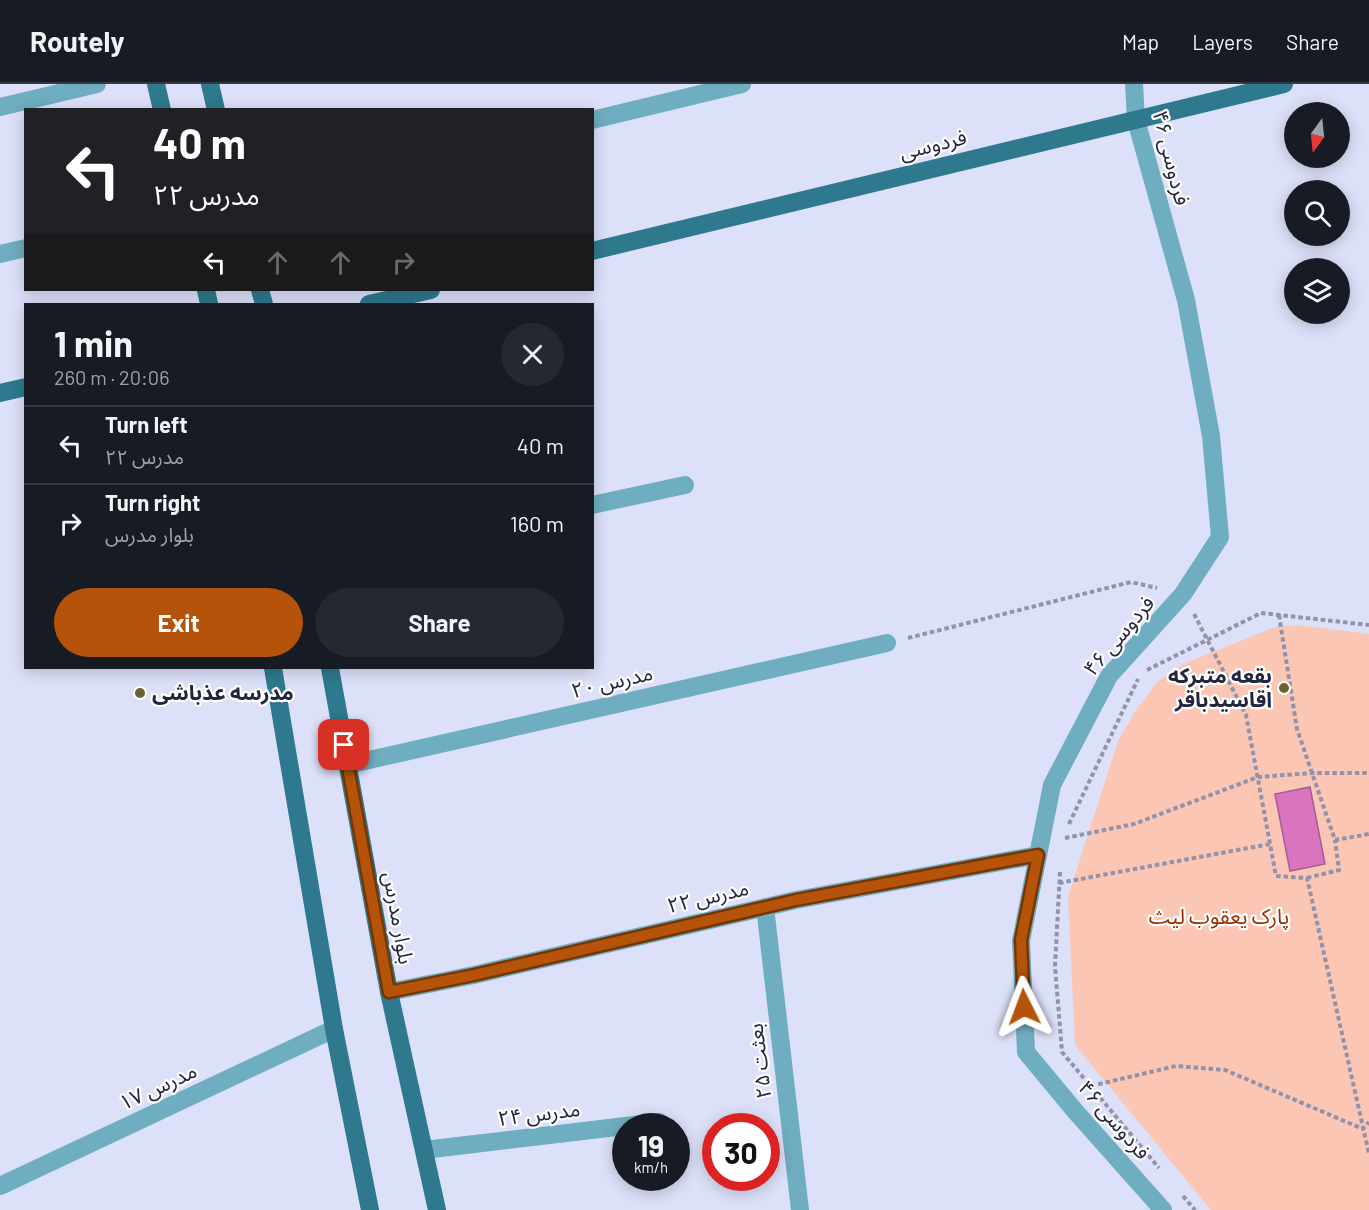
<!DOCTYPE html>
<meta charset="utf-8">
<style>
:root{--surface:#171b24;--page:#242831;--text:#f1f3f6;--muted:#9ea1a6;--line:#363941;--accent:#b45309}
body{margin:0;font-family:Barlow,"Noto Sans Arabic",sans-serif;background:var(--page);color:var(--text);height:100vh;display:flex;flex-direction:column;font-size:22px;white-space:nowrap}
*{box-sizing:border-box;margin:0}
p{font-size:20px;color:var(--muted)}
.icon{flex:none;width:33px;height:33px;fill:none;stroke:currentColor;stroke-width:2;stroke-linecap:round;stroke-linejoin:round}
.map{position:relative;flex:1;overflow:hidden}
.drawer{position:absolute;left:24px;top:219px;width:570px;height:366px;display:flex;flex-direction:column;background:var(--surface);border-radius:0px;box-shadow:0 3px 15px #0003}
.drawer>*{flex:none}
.hud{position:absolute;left:24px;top:24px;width:570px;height:183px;border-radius:0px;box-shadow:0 3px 15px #0003;background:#202124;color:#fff;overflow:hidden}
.needle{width:39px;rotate:195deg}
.controls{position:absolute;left:1284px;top:18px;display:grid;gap:12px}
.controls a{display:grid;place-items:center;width:66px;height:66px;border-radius:50%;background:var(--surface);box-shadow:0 3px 15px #0003;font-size:30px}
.speed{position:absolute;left:612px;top:1029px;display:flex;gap:12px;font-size:30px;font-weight:700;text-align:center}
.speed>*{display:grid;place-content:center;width:78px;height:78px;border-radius:50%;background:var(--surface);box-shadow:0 3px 15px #0003;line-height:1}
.speed small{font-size:15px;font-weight:400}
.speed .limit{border:9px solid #d22;background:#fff;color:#111}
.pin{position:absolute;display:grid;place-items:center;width:51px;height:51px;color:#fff;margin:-26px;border-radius:12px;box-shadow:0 3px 9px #0006}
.me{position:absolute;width:66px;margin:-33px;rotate:357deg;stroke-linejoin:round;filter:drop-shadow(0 0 4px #0008)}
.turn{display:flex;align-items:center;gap:21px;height:126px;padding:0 30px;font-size:27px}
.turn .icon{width:78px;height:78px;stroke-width:2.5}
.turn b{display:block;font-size:42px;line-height:51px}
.lanes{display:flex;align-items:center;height:57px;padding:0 30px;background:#0003;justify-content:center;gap:30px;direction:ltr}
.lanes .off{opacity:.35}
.round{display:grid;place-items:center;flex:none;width:63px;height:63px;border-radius:32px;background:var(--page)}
.head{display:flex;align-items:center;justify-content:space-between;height:102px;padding:0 30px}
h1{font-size:36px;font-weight:700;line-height:45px}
.primary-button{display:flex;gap:12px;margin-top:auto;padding:12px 30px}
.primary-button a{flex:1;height:69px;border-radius:36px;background:var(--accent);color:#fff;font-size:24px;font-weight:700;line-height:69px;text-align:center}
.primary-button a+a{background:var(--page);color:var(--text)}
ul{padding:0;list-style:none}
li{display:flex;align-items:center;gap:18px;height:78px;padding:0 30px;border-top:2px solid var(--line)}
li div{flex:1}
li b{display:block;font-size:22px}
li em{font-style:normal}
header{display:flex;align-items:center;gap:36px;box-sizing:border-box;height:84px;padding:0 30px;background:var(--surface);border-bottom:2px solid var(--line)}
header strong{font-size:28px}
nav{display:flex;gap:33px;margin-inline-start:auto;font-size:21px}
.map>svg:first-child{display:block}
</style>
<header>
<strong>Routely</strong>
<nav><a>Map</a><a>Layers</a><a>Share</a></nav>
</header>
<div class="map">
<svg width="1369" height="1126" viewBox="0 0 1369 1126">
<rect width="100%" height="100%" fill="#dce0f9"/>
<!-- green -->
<path fill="#fcc6b4" d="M 1297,541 L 1369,550 L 1369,1126 L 1211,1126 L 1075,961 L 1068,813 L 1118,657 L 1136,626 L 1157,598 L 1183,580 L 1275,543 Z"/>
<!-- water -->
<path fill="#db74be" stroke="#a45d98" stroke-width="1.5" d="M 1310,703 L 1325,780 L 1290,787 L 1275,710 Z"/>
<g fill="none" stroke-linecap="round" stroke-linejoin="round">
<!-- path -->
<path stroke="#9093ab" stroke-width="4" stroke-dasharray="4.5 3" stroke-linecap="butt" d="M 1194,530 L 1246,631 L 1276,792 L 1307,794 L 1369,1070
M 1279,531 L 1297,645 L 1335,756 L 1369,750
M 908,554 L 1131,498 L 1157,504
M 1147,586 L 1261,529 L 1369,541
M 1069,740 L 1138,595
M 1065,754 L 1134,740 L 1258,693 L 1312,689 L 1369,689
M 1060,788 L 1055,882 L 1062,968 L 1159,1084
M 1307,794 L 1339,786 L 1335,756
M 1059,799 L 1270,760
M 1091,1002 L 1176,982 L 1225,986 L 1363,1045 L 1369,1038
M 1183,1112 L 1195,1126"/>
<!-- minor -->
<path stroke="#6fadc0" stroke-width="18" d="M 1134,0 L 1136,36 L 1186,216 L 1211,352 L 1220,453 L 1183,510 L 1109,592 L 1052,701 L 1021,857 L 1026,968 L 1075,1027 L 1163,1126
M 0,23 L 97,0
M 592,36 L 742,0
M 0,170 L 26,164
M 592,421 L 685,401
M 347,681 L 887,559
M 765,823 L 800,1126
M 389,908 L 474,891 L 796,816 L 1038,771
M 424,1066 L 659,1038
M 0,1102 L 334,945"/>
<!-- major -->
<path stroke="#2e798d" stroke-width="18" d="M 156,0 L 162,26
M 210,0 L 216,26
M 592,167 L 1284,0
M 206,206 L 209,220
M 260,206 L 264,220
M 369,220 L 431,206
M 0,309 L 26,303
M 273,584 L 334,945 L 370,1126
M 330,584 L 389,908 L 437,1126"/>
</g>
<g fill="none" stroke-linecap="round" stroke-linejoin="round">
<defs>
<path id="route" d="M 344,661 L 389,908 L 474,891 L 796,816 L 1038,771 L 1021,856 L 1024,923"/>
</defs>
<!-- route casing -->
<use href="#route" stroke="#753606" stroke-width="15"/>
<!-- route -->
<use href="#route" stroke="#b45309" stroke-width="10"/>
</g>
<!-- markers -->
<g fill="#6c622f" stroke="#fff" stroke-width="2">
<circle cx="1284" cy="604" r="6"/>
<circle cx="140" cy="609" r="6"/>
</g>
<g text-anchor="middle" stroke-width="4.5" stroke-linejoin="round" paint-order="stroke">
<!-- street labels -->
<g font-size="21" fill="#24263e" stroke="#fff">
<text transform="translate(933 61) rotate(-14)" y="7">فردوسی</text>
<text transform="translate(1171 74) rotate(76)" y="7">فردوسی ۴۶</text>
<text transform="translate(1119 552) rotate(-50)" y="7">فردوسی ۴۶</text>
<text transform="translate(612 598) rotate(-13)" y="7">مدرس ۲۰</text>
<text transform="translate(708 813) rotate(-13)" y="7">مدرس ۲۲</text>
<text transform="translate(398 834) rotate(80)" y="7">بلوار مدرس</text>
<text transform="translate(760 977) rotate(-97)" y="7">بعثت ۲۵</text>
<text transform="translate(158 1003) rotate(-25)" y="7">مدرس ۱۷</text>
<text transform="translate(539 1030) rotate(-7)" y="7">مدرس ۲۴</text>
<text transform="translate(1114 1036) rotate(49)" y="7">فردوسی ۴۶</text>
</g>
<!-- poi labels -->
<g font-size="21" font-weight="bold" fill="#24263e" stroke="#fff" text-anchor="end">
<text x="1272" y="599">بقعه متبرکه<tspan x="1272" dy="24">اقاسیدباقر</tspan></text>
<text x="152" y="616" text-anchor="start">مدرسه عذباشی</text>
</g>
<!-- park labels -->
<g font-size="21" fill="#972e00" stroke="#fff">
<text x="1219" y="840">پارک یعقوب لیث</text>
</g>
</g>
</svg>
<div class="controls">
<a><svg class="needle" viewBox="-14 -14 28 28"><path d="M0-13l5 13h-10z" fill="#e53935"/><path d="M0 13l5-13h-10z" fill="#9ea1a6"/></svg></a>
<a><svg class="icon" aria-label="search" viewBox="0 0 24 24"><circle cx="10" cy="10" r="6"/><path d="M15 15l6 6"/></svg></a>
<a><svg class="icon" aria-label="layers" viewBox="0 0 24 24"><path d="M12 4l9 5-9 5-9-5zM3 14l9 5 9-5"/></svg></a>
</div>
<div class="speed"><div>19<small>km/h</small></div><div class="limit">30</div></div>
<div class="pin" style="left:344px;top:661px;background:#d93025"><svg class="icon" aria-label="arrive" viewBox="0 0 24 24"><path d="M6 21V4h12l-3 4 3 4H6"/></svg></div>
<svg class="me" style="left:1024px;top:923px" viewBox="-20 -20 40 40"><path d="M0-17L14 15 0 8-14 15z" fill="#b45309" stroke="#fff" stroke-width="4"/></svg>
<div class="hud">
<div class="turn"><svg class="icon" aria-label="left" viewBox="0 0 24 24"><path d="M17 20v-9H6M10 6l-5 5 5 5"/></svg><div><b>40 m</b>مدرس ۲۲</div></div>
<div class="lanes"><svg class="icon" aria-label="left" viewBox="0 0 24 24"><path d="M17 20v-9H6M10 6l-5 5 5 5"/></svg><svg class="icon off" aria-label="ahead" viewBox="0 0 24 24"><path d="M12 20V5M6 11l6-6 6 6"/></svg><svg class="icon off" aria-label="ahead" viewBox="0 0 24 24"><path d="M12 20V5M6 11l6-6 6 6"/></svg><svg class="icon off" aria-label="right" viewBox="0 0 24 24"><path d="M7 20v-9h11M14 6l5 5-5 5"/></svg></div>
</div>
<section class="drawer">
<div class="head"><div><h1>1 min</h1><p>260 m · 20:06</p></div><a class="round"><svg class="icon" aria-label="close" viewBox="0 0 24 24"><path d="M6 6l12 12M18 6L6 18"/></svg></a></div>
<ul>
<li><svg class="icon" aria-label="left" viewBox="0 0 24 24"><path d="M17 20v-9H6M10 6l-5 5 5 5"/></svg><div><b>Turn left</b><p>مدرس ۲۲</p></div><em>40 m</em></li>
<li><svg class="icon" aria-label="right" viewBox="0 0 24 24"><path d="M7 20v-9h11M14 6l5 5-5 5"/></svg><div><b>Turn right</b><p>بلوار مدرس</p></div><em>160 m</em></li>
</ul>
<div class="primary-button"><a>Exit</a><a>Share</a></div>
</section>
</div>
